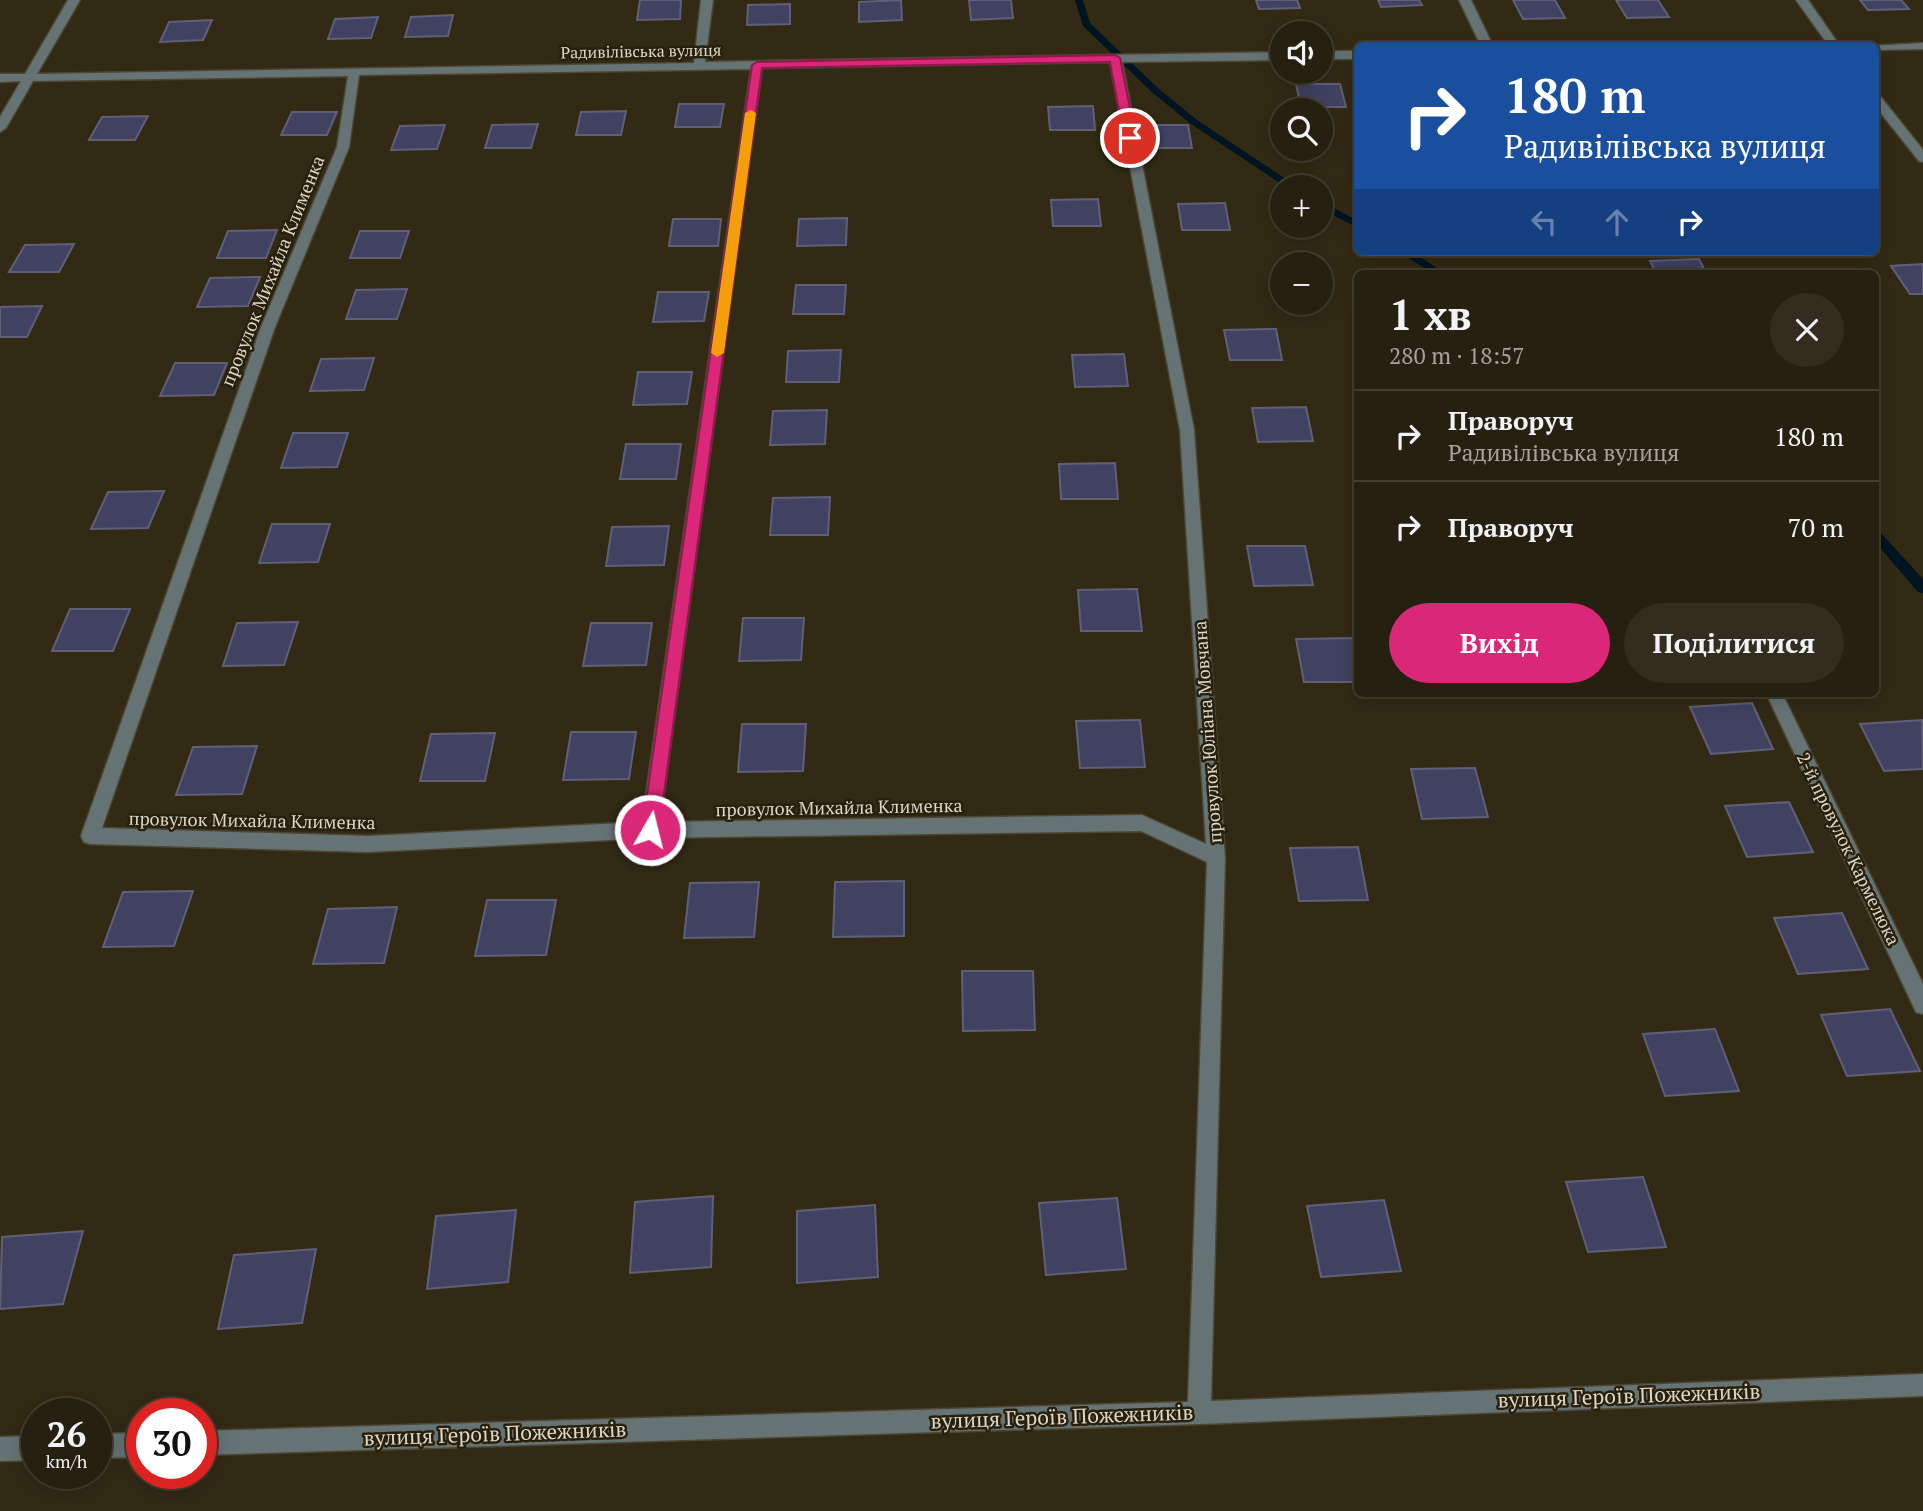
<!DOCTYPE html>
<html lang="uk">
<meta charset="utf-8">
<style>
:root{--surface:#262010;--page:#322d1e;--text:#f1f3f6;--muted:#a4a39f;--line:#423e30;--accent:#db2777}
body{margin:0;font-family:"PT Serif",serif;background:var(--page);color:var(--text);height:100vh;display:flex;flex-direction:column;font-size:26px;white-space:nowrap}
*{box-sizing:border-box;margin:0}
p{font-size:23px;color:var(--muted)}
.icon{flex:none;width:38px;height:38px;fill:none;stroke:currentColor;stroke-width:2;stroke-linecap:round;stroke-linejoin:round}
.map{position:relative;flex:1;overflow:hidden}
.drawer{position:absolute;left:1354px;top:270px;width:525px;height:427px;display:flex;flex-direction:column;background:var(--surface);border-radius:10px;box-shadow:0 4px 18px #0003,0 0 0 2px var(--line)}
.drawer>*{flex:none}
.top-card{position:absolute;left:1354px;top:42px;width:525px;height:214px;border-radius:10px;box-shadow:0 4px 18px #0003,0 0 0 2px var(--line);background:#1a4fa0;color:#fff;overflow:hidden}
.buttons{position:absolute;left:1270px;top:21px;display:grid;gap:14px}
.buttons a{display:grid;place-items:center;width:63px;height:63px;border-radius:50%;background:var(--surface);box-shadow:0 4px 18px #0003,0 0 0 2px var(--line);font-size:35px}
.speed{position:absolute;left:21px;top:1398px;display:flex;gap:14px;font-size:35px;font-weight:700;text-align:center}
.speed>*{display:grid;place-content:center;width:91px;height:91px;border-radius:50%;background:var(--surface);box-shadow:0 4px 18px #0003,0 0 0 2px var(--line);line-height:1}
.speed small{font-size:18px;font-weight:400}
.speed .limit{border:10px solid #d22;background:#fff;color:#111}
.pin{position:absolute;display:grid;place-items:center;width:60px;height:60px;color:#fff;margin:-30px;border:4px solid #fff;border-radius:50%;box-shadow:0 2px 7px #0007}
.me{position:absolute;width:77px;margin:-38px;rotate:8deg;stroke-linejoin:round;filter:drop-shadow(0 0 5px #0008)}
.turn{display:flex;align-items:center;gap:24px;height:147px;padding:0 35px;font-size:32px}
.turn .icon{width:91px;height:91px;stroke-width:2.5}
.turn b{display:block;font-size:49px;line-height:60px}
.lanes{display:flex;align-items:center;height:66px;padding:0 35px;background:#0003;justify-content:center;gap:35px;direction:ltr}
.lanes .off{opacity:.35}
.round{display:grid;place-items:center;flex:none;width:74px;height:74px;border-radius:37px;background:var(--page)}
.summary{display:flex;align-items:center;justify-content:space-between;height:119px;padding:0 35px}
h1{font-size:42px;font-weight:700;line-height:52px}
.button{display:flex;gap:14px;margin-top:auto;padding:14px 35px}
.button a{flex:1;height:80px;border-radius:42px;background:var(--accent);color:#fff;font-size:28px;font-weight:700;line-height:80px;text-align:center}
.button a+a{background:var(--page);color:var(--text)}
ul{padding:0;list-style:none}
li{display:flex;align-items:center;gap:21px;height:91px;padding:0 35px;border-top:2px solid var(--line)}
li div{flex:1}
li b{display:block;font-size:26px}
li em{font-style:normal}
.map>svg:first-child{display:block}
</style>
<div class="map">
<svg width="1923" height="1511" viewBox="0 0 1923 1511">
<rect width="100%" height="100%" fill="#322a15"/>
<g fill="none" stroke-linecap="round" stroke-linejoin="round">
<!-- stream -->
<path fill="#001421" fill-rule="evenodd" d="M 1075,0 L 1083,0 L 1090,23 L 1159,89 L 1197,120 L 1298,187 L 1286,187 L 1191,124 L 1153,93 L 1083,26 Z
M 1321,201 L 1358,221 L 1358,228 L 1321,209 Z
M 1399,252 L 1412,252 L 1445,273 L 1432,273 Z
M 1876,530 L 1880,532 L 1923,579 L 1923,593 L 1918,592 L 1876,543 Z"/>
</g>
<!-- building -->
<path fill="#414262" stroke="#5f6076" stroke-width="2" d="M 640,0 L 681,0 L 680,19 L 637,20 Z
M 901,0 L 902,20 L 859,22 L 859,2 Z
M 969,0 L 1011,0 L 1013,18 L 971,20 Z
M 1256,0 L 1297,0 L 1300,8 L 1259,9 Z
M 1378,0 L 1419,0 L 1422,5 L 1381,7 Z
M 1513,0 L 1555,0 L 1565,18 L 1523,19 Z
M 1616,0 L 1658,0 L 1669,17 L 1627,18 Z
M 1860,0 L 1901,0 L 1909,9 L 1868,10 Z
M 790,4 L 790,24 L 747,25 L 748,5 Z
M 453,15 L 448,36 L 405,37 L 411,17 Z
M 378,17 L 371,38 L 328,39 L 335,19 Z
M 212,20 L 203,40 L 160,42 L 169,22 Z
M 1296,84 L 1340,84 L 1346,107 L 1301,107 Z
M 679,104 L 724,104 L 720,127 L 675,127 Z
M 1093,106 L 1095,130 L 1050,130 L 1048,107 Z
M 626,111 L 621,135 L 576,135 L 581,112 Z
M 292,112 L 337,112 L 327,135 L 281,135 Z
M 148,116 L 135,140 L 89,140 L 102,117 Z
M 538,124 L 531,148 L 485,148 L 492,125 Z
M 445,125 L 437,149 L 391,150 L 400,126 Z
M 1143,125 L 1188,125 L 1192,148 L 1146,148 Z
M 1098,199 L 1101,226 L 1053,226 L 1051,200 Z
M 1225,203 L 1230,230 L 1182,230 L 1178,204 Z
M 847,218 L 846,245 L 797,246 L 799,219 Z
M 673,219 L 721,219 L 718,246 L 669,246 Z
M 277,230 L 266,258 L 217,258 L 228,231 Z
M 360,231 L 409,231 L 400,258 L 350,258 Z
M 74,244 L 59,272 L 9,272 L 25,245 Z
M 1699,259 L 1706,273 L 1656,273 L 1650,261 Z
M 1923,264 L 1923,294 L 1910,294 L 1891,266 Z
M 260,277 L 248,306 L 197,307 L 210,278 Z
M 796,285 L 846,285 L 844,314 L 793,314 Z
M 407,289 L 397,319 L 346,319 L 356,290 Z
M 658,292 L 709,292 L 704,321 L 653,322 Z
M 42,306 L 27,337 L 0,337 L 0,307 Z
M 1276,329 L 1282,360 L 1230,360 L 1224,330 Z
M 841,350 L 839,382 L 786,382 L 788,351 Z
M 1124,354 L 1128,386 L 1075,387 L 1072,355 Z
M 374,358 L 364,390 L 310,391 L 321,359 Z
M 175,363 L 227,363 L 214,395 L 160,396 Z
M 638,372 L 692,372 L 687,404 L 633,405 Z
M 1306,407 L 1313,441 L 1258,442 L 1252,408 Z
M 827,410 L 825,444 L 770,445 L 773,411 Z
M 293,433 L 348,433 L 337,467 L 281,468 Z
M 626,444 L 681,444 L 676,479 L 620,479 Z
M 1115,463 L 1118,499 L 1061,499 L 1059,464 Z
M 164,491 L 148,528 L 91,529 L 108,492 Z
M 830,497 L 828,535 L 770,535 L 773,498 Z
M 272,524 L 330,524 L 318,562 L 259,563 Z
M 669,526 L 664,565 L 606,566 L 612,527 Z
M 1247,546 L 1305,546 L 1313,585 L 1254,586 Z
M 1137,589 L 1142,631 L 1081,631 L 1078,590 Z
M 70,609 L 130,609 L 113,651 L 52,651 Z
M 743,618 L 804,618 L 801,660 L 739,661 Z
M 298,622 L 284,665 L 223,666 L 237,623 Z
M 591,623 L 652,623 L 646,665 L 583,666 Z
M 1357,638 L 1358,682 L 1304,682 L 1296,639 Z
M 1752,703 L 1773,749 L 1711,754 L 1690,707 Z
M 1140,720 L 1145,767 L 1080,768 L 1076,721 Z
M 1922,720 L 1923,769 L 1884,771 L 1860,724 Z
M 742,724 L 806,724 L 803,771 L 738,772 Z
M 571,732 L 636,732 L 629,779 L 563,780 Z
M 495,733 L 485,781 L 420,781 L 431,734 Z
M 257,746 L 242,794 L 176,795 L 193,747 Z
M 1475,768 L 1488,817 L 1422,819 L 1411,769 Z
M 1789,802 L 1813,852 L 1747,857 L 1725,806 Z
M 1358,847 L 1368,900 L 1299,901 L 1290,848 Z
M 904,881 L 904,936 L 833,937 L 835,882 Z
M 759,882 L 754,937 L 684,938 L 690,883 Z
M 193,891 L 174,946 L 103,947 L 123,892 Z
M 487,900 L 556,900 L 546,955 L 475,956 Z
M 397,907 L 384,963 L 313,964 L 328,909 Z
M 1842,913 L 1868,969 L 1798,974 L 1774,918 Z
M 962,971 L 1033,971 L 1035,1030 L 963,1031 Z
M 1890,1009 L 1920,1071 L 1847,1076 L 1821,1015 Z
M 1715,1029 L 1739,1091 L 1665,1096 L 1643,1034 Z
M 1643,1177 L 1666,1247 L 1588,1252 L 1566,1182 Z
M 713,1196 L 711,1267 L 630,1273 L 635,1202 Z
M 1117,1198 L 1126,1269 L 1046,1275 L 1039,1203 Z
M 1384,1200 L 1401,1271 L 1321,1277 L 1307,1206 Z
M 875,1205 L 878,1277 L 797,1283 L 797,1211 Z
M 516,1210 L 508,1282 L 427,1289 L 436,1216 Z
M 83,1231 L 63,1304 L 0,1309 L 2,1237 Z
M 316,1249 L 302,1323 L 218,1329 L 234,1255 Z"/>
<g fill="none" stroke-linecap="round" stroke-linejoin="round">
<defs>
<path id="minor" d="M 68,0 L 80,0 L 37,74 L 694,63 L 701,0 L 713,0 L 705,62 L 1283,52 L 1283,60 L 1122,62 L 1194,430 L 1225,858 L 1211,1401 L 1923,1374 L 1923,1396 L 1199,1424 L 201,1455 L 201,1431 L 1188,1402 L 1207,862 L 1141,831 L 650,838 L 368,852 L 90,844 L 84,842 L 81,836 L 261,327 L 337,147 L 348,76 L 33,81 L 6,128 L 0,132 L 0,117 L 21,81 L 0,82 L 0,74 L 25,74 ZM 1110,62 L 1180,430 L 1206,844 L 1142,815 L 660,822 L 762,68 ZM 751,69 L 642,822 L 368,836 L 102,828 L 275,327 L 349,147 L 359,75 Z
M 1459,0 L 1471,0 L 1493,46 L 1481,46 Z
M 1796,0 L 1808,0 L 1840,46 L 1829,46 Z
M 1923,43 L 1923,49 L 1876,50 L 1876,46 L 1871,46 Z
M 1321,51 L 1358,51 L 1358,59 L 1321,59 Z
M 1876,95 L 1880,96 L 1923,150 L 1923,162 L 1919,161 L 1876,107 Z
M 1766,693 L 1782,693 L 1923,984 L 1923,1014 L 1916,1012 Z
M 142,1433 L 142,1457 L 96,1458 L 96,1434 Z
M 37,1436 L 37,1460 L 0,1461 L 0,1437 Z"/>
</defs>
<!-- minor casing -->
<use href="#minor" stroke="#4d4632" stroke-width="3"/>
<!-- minor -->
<use href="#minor" fill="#667375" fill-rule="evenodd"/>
</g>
<!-- route -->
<path fill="#db2777" stroke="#8e194d" stroke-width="2" d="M 1115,55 L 1120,58 L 1136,138 L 1130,141 L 1124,138 L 1110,62 L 762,68 L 659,830 L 656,836 L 650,838 L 645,836 L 642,830 L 752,65 L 757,62 Z"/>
<!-- slow -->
<path fill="#f59e0b" d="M 751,110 L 756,113 L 724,353 L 717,357 L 711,353 L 745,113 Z"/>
<g text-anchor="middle" stroke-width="5" stroke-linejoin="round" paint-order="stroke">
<!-- far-street labels -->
<g font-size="16" fill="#ddd8cb" stroke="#28200b">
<text transform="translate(641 51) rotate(-1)" y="6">Радивілівська вулиця</text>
</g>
<!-- street labels -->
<g font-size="18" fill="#ddd8cb" stroke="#28200b">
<text transform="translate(273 271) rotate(-68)" y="6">провулок Михайла Клименка</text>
<text transform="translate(1208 732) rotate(-94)" y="6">провулок Юліана Мовчана</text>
<text transform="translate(839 808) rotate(-1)" y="6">провулок Михайла Клименка</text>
<text transform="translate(252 821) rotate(1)" y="6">провулок Михайла Клименка</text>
<text transform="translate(1848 849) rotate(64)" y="6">2-й провулок Кармелюка</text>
</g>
<!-- near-street labels -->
<g font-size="21" fill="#ddd8cb" stroke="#28200b">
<text transform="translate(1629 1396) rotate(-2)" y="7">вулиця Героїв Пожежників</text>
<text transform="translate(1062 1417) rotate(-2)" y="7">вулиця Героїв Пожежників</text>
<text transform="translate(495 1434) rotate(-2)" y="7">вулиця Героїв Пожежників</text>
</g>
</g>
</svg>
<div class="buttons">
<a><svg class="icon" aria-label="sound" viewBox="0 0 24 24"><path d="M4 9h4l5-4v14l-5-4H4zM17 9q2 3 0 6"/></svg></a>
<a><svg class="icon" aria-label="search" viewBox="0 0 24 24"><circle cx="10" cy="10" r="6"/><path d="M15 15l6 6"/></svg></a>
<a>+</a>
<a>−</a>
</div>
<div class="speed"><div>26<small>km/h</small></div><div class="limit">30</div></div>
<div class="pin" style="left:1130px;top:138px;background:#d93025"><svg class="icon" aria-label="arrive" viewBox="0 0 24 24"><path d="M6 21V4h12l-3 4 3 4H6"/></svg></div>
<svg class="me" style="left:650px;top:830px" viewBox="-20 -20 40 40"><circle r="17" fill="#db2777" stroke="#fff" stroke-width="3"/><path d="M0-11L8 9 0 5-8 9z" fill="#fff"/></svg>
<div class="top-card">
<div class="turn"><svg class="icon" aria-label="right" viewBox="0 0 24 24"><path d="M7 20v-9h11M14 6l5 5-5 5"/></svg><div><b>180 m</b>Радивілівська вулиця</div></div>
<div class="lanes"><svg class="icon off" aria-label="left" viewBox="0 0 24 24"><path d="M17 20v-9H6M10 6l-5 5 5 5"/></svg><svg class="icon off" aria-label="ahead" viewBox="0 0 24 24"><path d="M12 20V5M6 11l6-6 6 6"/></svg><svg class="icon" aria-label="right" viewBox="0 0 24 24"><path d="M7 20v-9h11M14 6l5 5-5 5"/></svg></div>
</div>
<section class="drawer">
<div class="summary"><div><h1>1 хв</h1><p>280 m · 18:57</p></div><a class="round"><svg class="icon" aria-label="close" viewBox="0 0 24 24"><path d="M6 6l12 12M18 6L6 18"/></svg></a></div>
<ul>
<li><svg class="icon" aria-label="right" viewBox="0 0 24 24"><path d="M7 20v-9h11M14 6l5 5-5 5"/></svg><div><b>Праворуч</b><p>Радивілівська вулиця</p></div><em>180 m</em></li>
<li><svg class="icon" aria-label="right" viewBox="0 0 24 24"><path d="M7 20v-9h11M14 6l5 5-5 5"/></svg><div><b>Праворуч</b></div><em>70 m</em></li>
</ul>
<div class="button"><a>Вихід</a><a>Поділитися</a></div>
</section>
</div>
